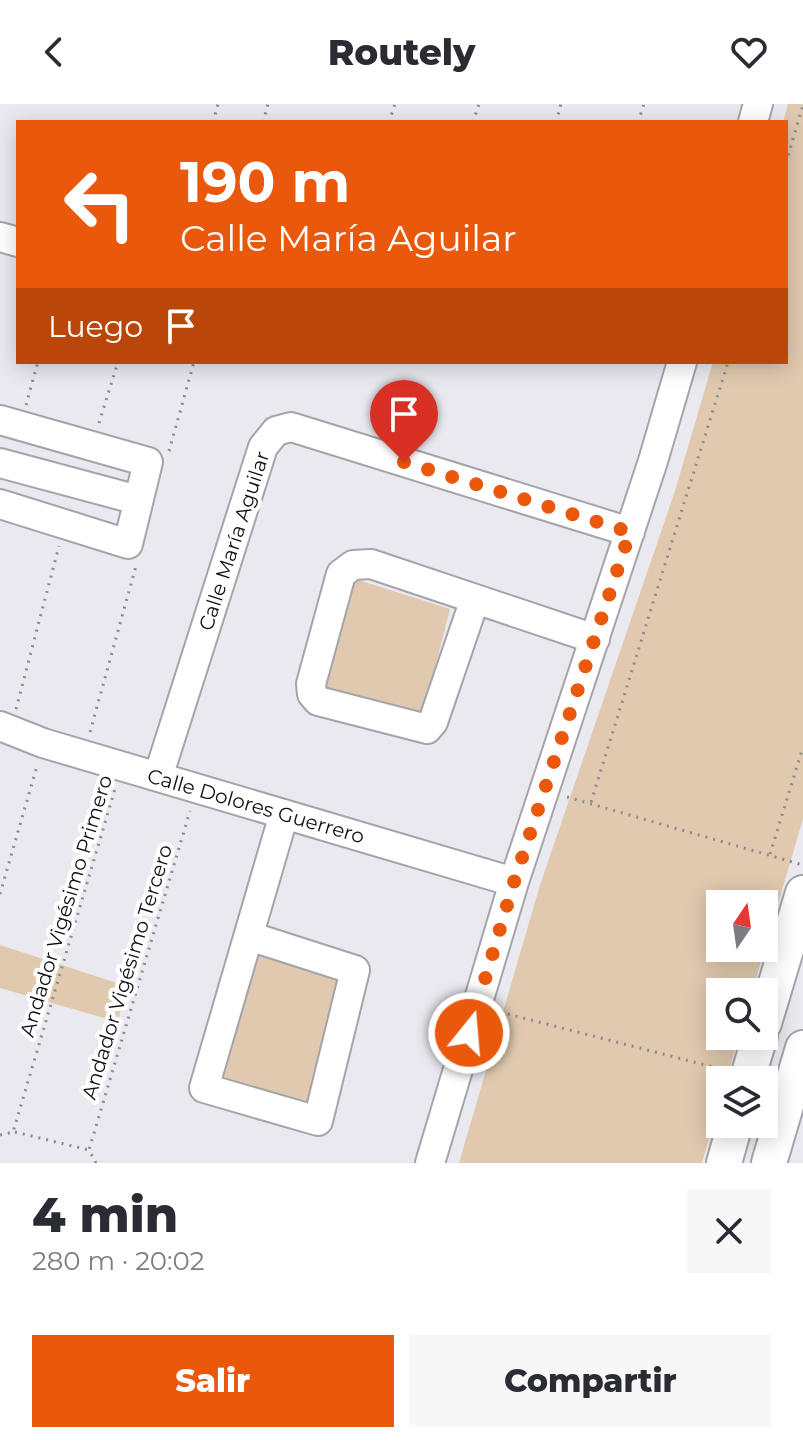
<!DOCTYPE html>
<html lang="es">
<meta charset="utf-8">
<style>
:root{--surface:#fff;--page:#f7f7f7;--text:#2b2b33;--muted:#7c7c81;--accent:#ea580c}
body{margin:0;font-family:Montserrat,sans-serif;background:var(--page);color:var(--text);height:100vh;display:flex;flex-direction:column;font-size:30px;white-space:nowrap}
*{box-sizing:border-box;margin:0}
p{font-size:26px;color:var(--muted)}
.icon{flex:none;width:44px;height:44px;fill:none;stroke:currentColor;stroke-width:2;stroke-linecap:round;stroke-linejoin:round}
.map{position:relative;height:1059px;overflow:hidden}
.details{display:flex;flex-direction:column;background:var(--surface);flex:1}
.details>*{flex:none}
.hud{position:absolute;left:16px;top:16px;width:772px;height:244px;border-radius:0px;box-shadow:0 4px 20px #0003;background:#ea580c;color:#fff;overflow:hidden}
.needle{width:52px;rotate:13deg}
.buttons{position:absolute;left:706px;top:786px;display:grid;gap:16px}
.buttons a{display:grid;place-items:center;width:72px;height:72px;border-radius:0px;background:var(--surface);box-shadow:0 4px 20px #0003;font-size:40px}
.pin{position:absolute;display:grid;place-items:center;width:68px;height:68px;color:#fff;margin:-82px -34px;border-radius:50% 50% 50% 0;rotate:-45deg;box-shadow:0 0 8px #0007}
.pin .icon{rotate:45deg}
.me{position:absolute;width:88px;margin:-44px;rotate:17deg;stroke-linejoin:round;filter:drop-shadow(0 0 6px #0008)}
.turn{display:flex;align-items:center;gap:28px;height:168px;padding:0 32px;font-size:36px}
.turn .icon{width:104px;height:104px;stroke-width:2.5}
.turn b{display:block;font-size:56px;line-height:68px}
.then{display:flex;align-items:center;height:76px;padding:0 32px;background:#0003;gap:16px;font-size:30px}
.round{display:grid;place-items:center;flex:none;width:84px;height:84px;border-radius:0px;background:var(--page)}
.head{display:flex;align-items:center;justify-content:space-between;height:136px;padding:0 32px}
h1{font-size:48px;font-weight:800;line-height:60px}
.cta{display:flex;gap:16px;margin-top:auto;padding:16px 32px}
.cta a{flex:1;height:92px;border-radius:0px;background:var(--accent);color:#fff;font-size:32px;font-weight:800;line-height:92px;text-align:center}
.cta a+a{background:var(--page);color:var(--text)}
header{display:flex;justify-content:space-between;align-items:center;height:104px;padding:0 32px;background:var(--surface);font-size:36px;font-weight:800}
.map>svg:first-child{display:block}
</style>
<header><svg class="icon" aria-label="back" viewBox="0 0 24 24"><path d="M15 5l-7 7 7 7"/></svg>Routely<svg class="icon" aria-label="heart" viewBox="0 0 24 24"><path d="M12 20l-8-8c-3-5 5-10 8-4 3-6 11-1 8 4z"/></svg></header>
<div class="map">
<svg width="803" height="1059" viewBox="0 0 803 1059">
<rect width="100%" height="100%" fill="#eae9f0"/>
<!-- green -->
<path fill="#e0c9af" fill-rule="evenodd" d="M 788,0 L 803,0 L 803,715 L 752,888 L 720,888 L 720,932 L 739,932 L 726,976 L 720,976 L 720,998 L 702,1059 L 459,1059 L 540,781 L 675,387 L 713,258 L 786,258 L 786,18 L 783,18 ZM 720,800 L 764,800 L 764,844 L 720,844 Z
M 349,473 L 450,505 L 421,619 L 319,587 Z
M 0,841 L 126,882 L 118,918 L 0,884 Z
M 252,846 L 344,874 L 313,1005 L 217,975 Z"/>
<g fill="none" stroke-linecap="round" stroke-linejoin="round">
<defs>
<path id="minor" d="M 753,18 L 758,0
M 0,133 L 18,138
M 0,316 L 148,358 L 128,440 L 0,400
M 0,359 L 138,396
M 475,495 L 433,618 L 427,625 L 318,597 L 312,590 L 311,580 L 341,470 L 353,461 L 371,460 L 595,535
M 0,622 L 43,639 L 514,778
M 158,673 L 263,343 L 276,327 L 291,323 L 630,428
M 249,832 L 355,866 L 318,1017 L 204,984 C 231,893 258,802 284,710
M 430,1059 L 514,778 L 653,357 L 682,258"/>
<path id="major" d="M 764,919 L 803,789
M 747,976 L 760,932
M 724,1059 L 735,1020
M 769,1059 L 803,944"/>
</defs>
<!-- minor casing -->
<use href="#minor" stroke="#a5a4ab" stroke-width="32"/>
<!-- major casing -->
<use href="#major" stroke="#a5a4ab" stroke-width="38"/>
<!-- path -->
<path stroke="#8c8b90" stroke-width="3" stroke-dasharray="2 6" stroke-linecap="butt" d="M 213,18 L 218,0
M 263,18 L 268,0
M 389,18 L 395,0
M 473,18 L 479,0
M 556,18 L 561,0
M 638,18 L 644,0
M 786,59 L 803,1
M 26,301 L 38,258
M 99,319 L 118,258
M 169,347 L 194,258
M 16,605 L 59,442
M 90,628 L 136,462
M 567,693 L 803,761
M 591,698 L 728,258
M 770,750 L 803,643
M 0,790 L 37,662
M 500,908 L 721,965
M 15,1028 L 89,1046
M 0,1031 L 13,1028 L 115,685
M 96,1059 L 89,1046 L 190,707"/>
<!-- minor -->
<use href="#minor" stroke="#fff" stroke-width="28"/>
<!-- major -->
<use href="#major" stroke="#fff" stroke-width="34"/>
</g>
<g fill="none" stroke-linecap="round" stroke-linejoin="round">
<!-- route -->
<path stroke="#ea580c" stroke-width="14" stroke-dasharray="0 25.2" d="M 404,358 L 630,428 L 514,778 L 469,929"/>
</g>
<g text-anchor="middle" stroke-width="8" stroke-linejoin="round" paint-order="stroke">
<!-- street labels -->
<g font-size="20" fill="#0e0d10" stroke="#fff">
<text transform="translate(234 437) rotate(-72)" y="7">Calle María Aguilar</text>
<text transform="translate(256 702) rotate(16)" y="7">Calle Dolores Guerrero</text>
<text transform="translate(66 802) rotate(-73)" y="7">Andador Vigésimo Primero</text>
<text transform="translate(127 868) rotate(-73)" y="7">Andador Vigésimo Tercero</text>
</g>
</g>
</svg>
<div class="buttons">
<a><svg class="needle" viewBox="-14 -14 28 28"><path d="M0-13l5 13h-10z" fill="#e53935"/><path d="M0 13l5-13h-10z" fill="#7c7c81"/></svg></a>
<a><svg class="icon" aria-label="search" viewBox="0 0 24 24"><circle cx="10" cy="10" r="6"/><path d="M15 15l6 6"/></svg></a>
<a><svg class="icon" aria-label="layers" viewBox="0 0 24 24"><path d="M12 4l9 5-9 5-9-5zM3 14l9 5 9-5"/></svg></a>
</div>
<div class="pin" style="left:404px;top:358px;background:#d93025"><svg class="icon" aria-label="arrive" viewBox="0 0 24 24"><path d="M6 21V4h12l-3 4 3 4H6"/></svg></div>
<svg class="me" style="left:469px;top:929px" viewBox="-20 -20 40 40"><circle r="17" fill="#ea580c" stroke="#fff" stroke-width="3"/><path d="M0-11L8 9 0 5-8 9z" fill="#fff"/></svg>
<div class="hud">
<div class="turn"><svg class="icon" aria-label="left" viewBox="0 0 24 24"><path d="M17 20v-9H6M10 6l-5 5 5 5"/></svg><div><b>190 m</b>Calle María Aguilar</div></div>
<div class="then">Luego<svg class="icon" aria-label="arrive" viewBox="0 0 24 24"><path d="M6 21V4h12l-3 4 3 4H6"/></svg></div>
</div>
</div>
<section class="details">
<div class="head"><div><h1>4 min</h1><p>280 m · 20:02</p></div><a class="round"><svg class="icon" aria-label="close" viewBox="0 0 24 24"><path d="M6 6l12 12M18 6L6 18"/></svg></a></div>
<div class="cta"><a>Salir</a><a>Compartir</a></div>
</section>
